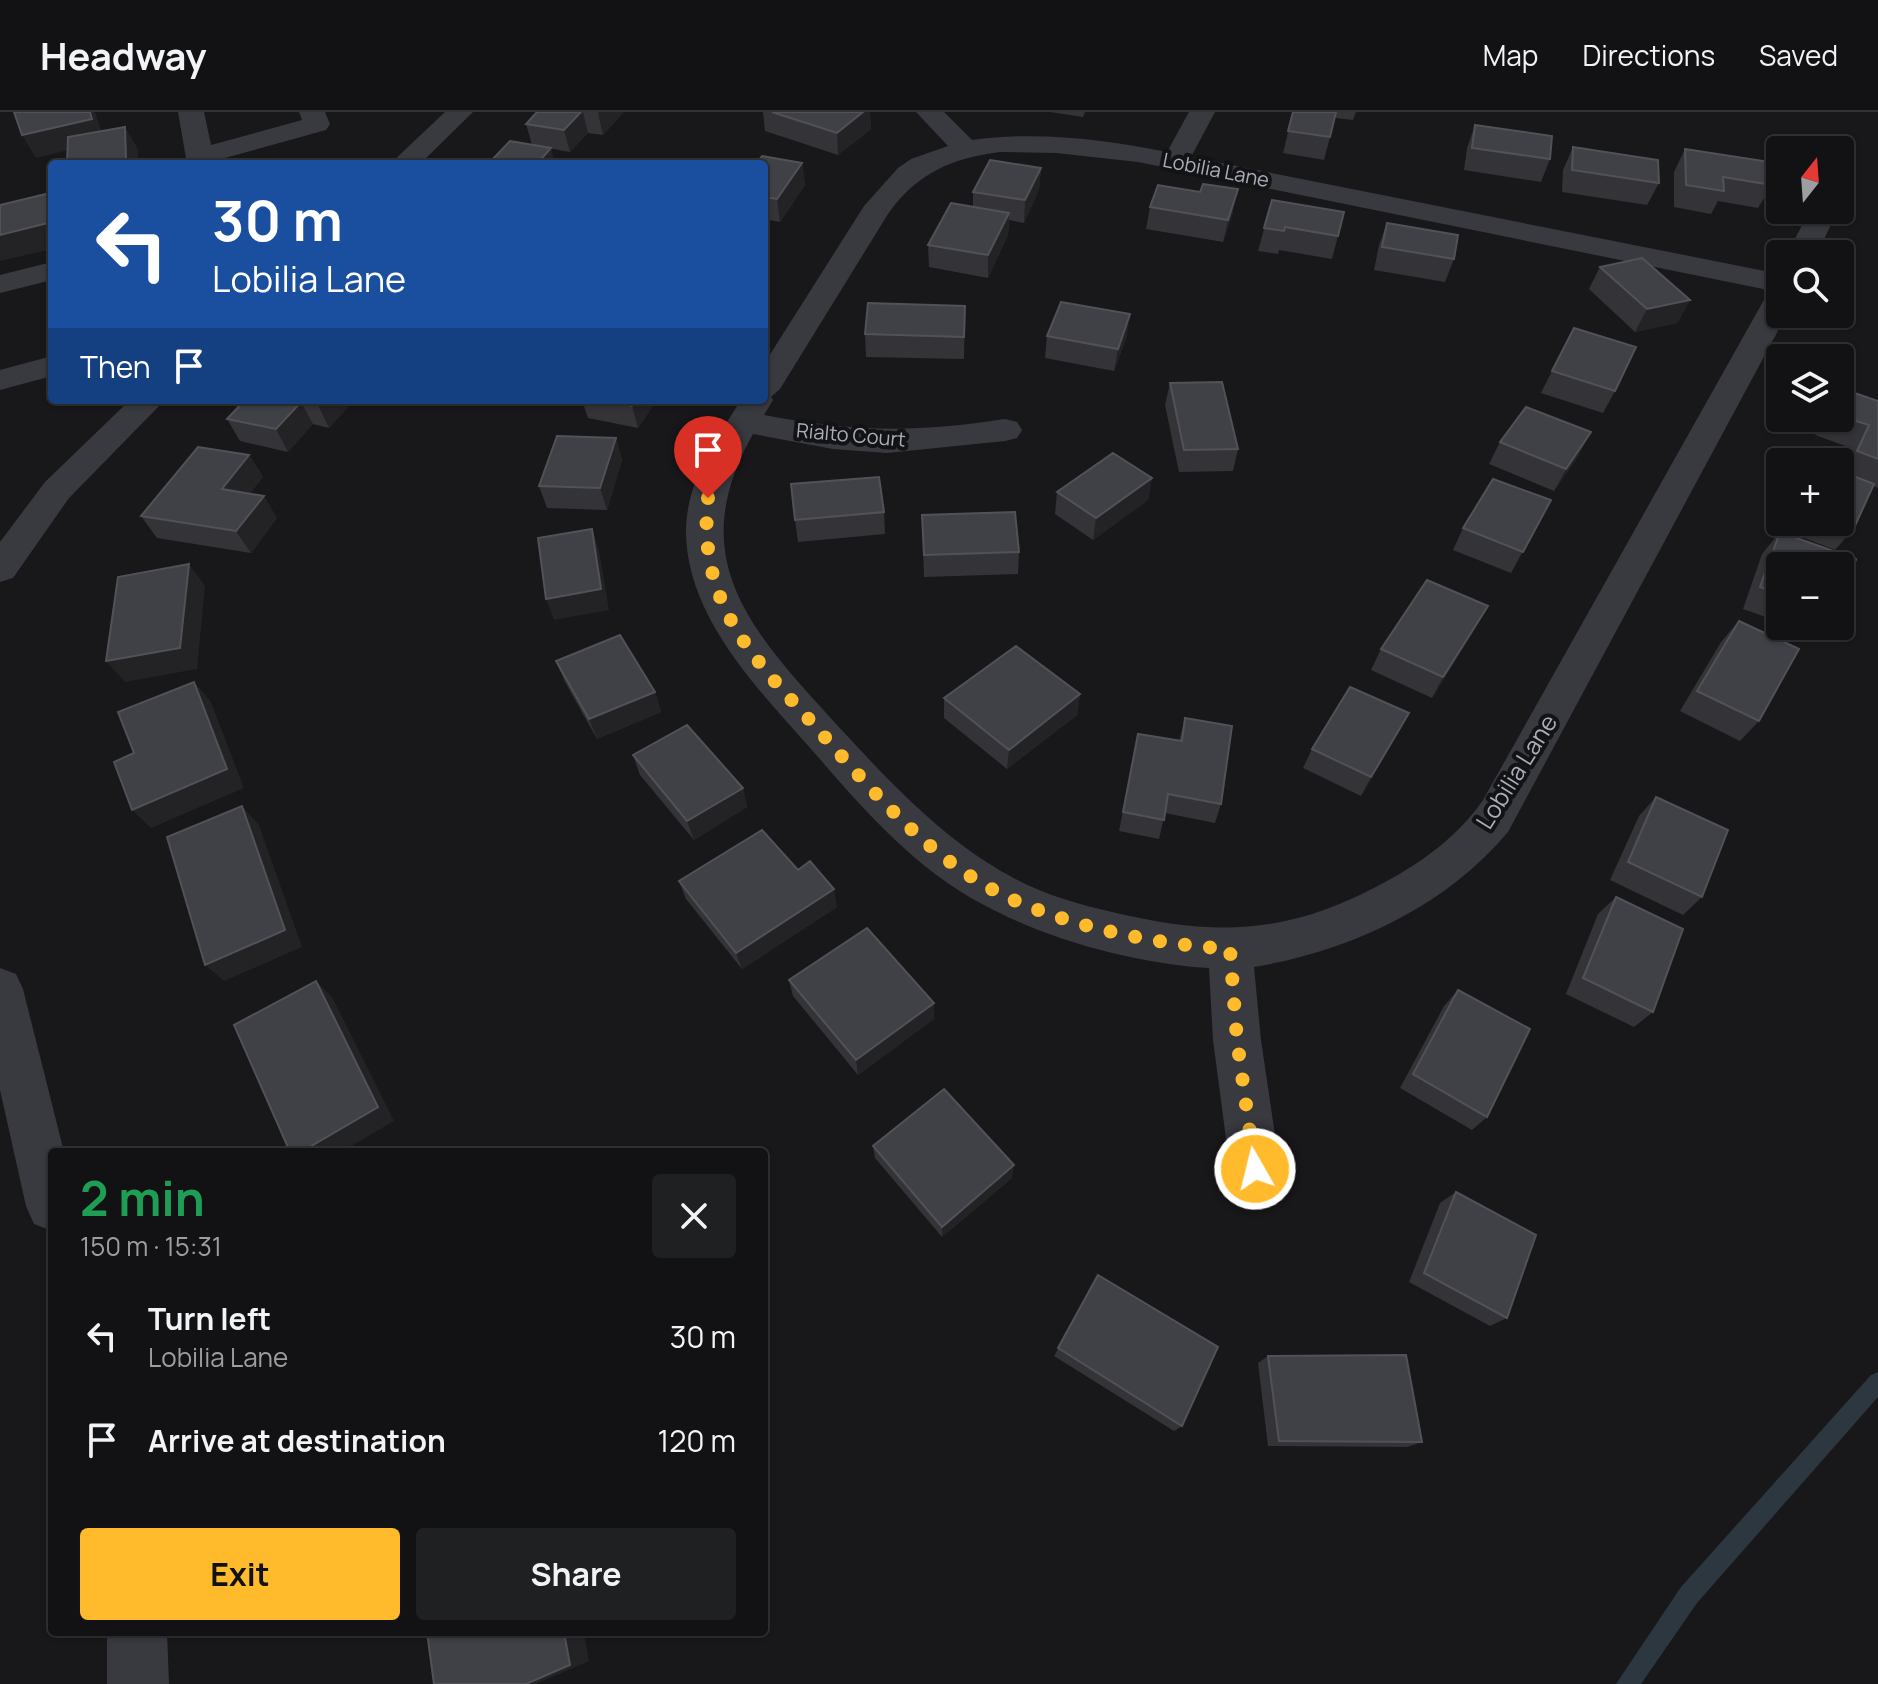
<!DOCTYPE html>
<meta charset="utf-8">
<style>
:root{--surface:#121214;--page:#1f2022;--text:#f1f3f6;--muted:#9c9ea0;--line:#313234;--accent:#ffbb2b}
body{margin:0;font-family:Manrope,sans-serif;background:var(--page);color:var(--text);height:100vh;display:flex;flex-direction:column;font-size:30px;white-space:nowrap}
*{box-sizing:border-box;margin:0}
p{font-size:26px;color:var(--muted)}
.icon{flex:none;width:44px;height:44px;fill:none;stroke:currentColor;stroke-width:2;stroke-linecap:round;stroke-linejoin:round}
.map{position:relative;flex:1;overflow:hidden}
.panel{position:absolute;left:48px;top:1036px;width:720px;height:488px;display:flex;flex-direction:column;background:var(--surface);border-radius:8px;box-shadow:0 2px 6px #0004,0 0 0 2px var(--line)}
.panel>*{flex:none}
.banner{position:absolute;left:48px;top:48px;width:720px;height:244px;border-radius:8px;box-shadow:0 2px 6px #0004,0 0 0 2px var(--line);background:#1a4fa0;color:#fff;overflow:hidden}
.needle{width:52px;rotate:17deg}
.fabs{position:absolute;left:1766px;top:24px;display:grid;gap:16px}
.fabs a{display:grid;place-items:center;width:88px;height:88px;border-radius:8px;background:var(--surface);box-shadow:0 2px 6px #0004,0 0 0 2px var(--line);font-size:40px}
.pin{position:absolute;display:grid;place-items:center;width:68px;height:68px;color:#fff;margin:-82px -34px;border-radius:50% 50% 50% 0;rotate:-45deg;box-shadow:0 0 8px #0007}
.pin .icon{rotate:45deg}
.me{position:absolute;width:88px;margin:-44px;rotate:352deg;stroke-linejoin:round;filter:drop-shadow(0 0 6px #0008)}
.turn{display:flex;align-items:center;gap:28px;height:168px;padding:0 32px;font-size:36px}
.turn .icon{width:104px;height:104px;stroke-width:2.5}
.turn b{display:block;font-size:56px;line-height:68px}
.then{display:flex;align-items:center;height:76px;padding:0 32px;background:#0003;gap:16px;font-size:30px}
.round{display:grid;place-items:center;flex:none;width:84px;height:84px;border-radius:8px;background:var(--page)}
.head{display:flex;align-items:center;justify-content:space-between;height:136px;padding:0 32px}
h1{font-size:48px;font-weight:700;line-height:60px;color:#1e9e55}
.action{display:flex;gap:16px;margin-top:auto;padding:16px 32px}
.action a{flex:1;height:92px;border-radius:8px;background:var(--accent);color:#111;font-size:32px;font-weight:700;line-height:92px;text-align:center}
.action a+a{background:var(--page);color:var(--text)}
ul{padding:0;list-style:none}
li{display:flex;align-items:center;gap:24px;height:104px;padding:0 32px}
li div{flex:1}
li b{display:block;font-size:30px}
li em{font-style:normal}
header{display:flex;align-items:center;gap:48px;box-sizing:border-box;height:112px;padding:0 40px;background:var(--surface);border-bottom:2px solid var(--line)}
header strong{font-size:38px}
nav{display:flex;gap:44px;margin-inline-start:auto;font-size:28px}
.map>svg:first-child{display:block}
</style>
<header>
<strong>Headway</strong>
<nav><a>Map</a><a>Directions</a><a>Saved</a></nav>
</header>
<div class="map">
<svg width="1878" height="1572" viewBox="0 0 1878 1572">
<rect width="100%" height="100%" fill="#18181a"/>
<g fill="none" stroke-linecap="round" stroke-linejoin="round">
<!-- stream -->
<path fill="#2c3740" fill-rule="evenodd" d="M 1878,1260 L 1878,1285 L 1697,1491 L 1641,1572 L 1616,1572 L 1681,1475 L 1871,1263 Z"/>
<!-- minor -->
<path fill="#383a40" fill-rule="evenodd" d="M 178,0 L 204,0 L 211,33 L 302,8 L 299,0 L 325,0 L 330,12 L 326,18 L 214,49 L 215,52 L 187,52 Z
M 445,0 L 473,0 L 420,52 L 390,52 Z
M 916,0 L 944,0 L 972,28 C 1037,19 1103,27 1167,40 L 1189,0 L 1215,0 L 1191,45 L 1780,162 L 1780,202 L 1787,202 L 1508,720 C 1445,795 1350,839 1254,855 L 1261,928 L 1280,1057 L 1273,1074 L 1255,1082 L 1237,1074 L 1230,1057 L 1213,928 L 1209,856 C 1133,851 1048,828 982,792 C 914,756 861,695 812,638 C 758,577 684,503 686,415 C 688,367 716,327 741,288 L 764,288 L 764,252 L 864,94 L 898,56 L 911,47 L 948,34 ZM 1000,40 L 1056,41 L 1138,50 L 1773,179 L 1765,186 L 1483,688 C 1459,723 1424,749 1387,769 C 1289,823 1218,825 1112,800 C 1077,792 1042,782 1010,764 C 942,727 889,669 837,613 C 754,521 681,449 753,322 L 833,337 L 887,341 L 1005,329 L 1017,326 L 1022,318 L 1017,310 L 1005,307 C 913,321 855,320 764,303 L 773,288 L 771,285 L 780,277 L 888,102 C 917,61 952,46 1000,40 Z
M 1810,98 L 1838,98 L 1817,142 L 1787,142 Z
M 52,150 L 52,168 L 0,181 L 0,163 Z
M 52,244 L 52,264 L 0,278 L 0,258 Z
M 130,288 L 165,288 L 69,386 L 13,466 L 0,470 L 0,430 L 45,370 Z
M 0,856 L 16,862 L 23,877 L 64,1040 L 52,1040 L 52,1119 L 34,1112 L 26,1094 L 0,978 Z
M 107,1520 L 167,1520 L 169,1572 L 107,1572 Z"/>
</g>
<!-- wall -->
<path fill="#343438" d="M 537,0 L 623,0 L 623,1 L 603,23 L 588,21 L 570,40 L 532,33 L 526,12 Z
M 763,0 L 870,0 L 871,17 L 838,43 L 765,19 Z
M 1050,0 L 1085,0 L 1083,5 Z
M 1293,0 L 1356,0 L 1353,8 L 1335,6 L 1324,48 L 1283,41 Z
M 1475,13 L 1550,47 L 1541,70 L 1464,58 L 1467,36 Z
M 1573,35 L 1659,71 L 1647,93 L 1562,80 L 1563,58 Z
M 1685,37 L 1772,73 L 1758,96 L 1718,89 L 1711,102 L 1674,95 L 1674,60 Z
M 802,51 L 805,73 L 780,110 L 764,107 L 764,52 Z
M 1041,56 L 1039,78 L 1024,111 L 1009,108 L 1008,123 L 988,166 L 929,155 L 928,133 L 973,95 L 973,80 Z
M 1272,88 L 1338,124 L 1332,147 L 1279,138 L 1278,142 L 1258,139 Z
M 1150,95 L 1233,100 L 1223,130 L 1146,117 Z
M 1387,111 L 1454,147 L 1445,170 L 1374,158 L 1379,133 Z
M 1600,155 L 1690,188 L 1677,211 L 1635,220 L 1589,177 Z
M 965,194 L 964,247 L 866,245 L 865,222 Z
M 1047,224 L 1127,224 L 1114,259 L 1045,246 Z
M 1552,259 L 1615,279 L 1603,301 L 1541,281 Z
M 1170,271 L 1238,337 L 1233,359 L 1179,360 L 1165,293 Z
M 1843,277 L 1878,289 L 1878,376 L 1873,374 L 1854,416 L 1835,438 L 1776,415 L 1780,406 L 1780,410 L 1840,410 L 1840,359 L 1851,336 L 1815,323 L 1823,306 L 1840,306 L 1840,282 Z
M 245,288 L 354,288 L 329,316 L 313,312 L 288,340 L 240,329 L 227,307 Z
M 582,288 L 657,288 L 638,316 L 588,306 Z
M 616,326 L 622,348 L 607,398 L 547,396 L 539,374 Z
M 1500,330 L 1579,343 L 1554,379 L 1489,352 Z
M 249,343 L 263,365 L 250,381 L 277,406 L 251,441 L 157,426 L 141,404 Z
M 1152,366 L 1148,388 L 1093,428 L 1055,402 L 1057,380 Z
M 1551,388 L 1511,461 L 1453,438 L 1463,416 Z
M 884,400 L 885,422 L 798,430 L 795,408 Z
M 922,403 L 1019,440 L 1018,462 L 924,465 Z
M 1780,420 L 1780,510 L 1743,497 L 1762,442 Z
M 1739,509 L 1759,609 L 1740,629 L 1680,599 L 1721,530 Z
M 1789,514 L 1829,514 L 1819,525 Z
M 1476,515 L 1432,586 L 1371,558 L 1381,537 Z
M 556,549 L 655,580 L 661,600 L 597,627 L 565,570 Z
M 1080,582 L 1077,603 L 1007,657 L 944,606 L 944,586 Z
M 1185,606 L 1221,692 L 1215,711 L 1165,701 L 1159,727 L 1119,719 L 1138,622 L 1179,629 Z
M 1398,621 L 1361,684 L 1303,656 L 1312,637 Z
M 633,643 L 743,676 L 747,695 L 694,728 L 640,663 Z
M 1656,685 L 1702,785 L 1683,803 L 1610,768 L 1639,704 Z
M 679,769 L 837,795 L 742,857 L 686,787 Z
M 1616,785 L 1653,900 L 1634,915 L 1566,882 L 1598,802 Z
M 789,868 L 934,907 L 858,963 L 793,884 Z
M 1458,878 L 1487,1005 L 1472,1018 L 1400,976 L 1444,894 Z
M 873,1034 L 1012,1066 L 942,1125 L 875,1046 Z
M 1456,1080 L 1507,1206 L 1490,1214 L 1409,1170 L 1440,1091 Z
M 1098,1163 L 1182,1314 L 1174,1319 L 1054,1244 Z
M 1268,1244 L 1422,1330 L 1407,1335 L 1268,1334 L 1258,1251 Z"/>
<!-- shaded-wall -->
<path fill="#232326" d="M 90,0 L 95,0 L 105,29 L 36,46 L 22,23 Z
M 581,0 L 583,0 L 588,21 L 570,40 L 564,18 Z
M 599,0 L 623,0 L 623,1 L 603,23 L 598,1 Z
M 863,0 L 870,0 L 871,17 L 838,43 L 837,21 Z
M 125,15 L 138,37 L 138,52 L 99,52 Z
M 551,36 L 555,52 L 537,52 Z
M 802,51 L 805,73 L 780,110 L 777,87 Z
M 1041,56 L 1039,78 L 1024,111 L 1025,88 Z
M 1238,77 L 1233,100 L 1223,130 L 1228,108 Z
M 1009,101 L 1008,123 L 988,166 L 988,143 Z
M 52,110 L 52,137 L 0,149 L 0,123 Z
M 1690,188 L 1677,211 L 1635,220 L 1647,197 Z
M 1130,202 L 1127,224 L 1114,259 L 1118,237 Z
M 323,288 L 354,288 L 329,316 L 318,293 Z
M 636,288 L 657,288 L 638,316 L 632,294 Z
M 301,290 L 313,312 L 288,340 L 276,317 Z
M 1591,320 L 1579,343 L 1554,379 L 1566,357 Z
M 616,326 L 622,348 L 607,398 L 600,376 Z
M 249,343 L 263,365 L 237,399 L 222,377 Z
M 1152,366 L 1148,388 L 1093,428 L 1096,406 Z
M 264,384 L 277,406 L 251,441 L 236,419 Z
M 592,417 L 599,438 L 609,498 L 554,508 L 546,487 Z
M 189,452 L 205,474 L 197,557 L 125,570 L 106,549 Z
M 1488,494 L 1476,515 L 1432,586 L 1443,565 Z
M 194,570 L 211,590 L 244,676 L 151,716 L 132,698 Z
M 655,580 L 661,600 L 597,627 L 589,607 Z
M 1080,582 L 1077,603 L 1007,657 L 1009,638 Z
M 1409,601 L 1398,621 L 1361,684 L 1371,665 Z
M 743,676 L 747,695 L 694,728 L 687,709 Z
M 242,694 L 259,713 L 302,835 L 224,869 L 205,853 Z
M 834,777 L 837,795 L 742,857 L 736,841 Z
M 316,869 L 332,885 L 394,1009 L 341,1040 L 301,1040 Z
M 934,891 L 934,907 L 858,963 L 856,948 Z
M 1014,1053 L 1012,1066 L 942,1125 L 942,1115 Z
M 564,1520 L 584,1520 L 589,1549 L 536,1572 L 526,1572 Z"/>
<!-- building -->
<path fill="#404146" stroke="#515258" stroke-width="2" d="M 14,0 L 90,0 L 92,7 L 22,23 Z
M 537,0 L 581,0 L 564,18 L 526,12 Z
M 772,0 L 863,0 L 837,21 Z
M 1293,0 L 1336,0 L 1330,25 L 1288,19 Z
M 1475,13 L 1552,24 L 1550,47 L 1472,36 Z
M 125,15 L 126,47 L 99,52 L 67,52 L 68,25 Z
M 510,29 L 551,36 L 537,52 L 488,52 Z
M 1573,35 L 1658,48 L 1659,71 L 1572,58 Z
M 1685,37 L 1770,50 L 1772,73 L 1723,65 L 1724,79 L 1686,73 Z
M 762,44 L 802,51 L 777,87 L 764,85 L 764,52 L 756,52 Z
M 990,48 L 1041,56 L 1025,88 L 973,80 Z
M 1203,72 L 1238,77 L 1228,108 L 1150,95 L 1158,73 L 1200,80 Z
M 50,81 L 52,91 L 52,110 L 0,123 L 0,93 Z
M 1272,88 L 1344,100 L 1338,124 L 1285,115 L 1284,119 L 1264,116 Z
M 951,91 L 1009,101 L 988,143 L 928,133 Z
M 1387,111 L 1458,123 L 1454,147 L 1382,135 Z
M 1642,146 L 1690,188 L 1647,197 L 1600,155 Z
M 1061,190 L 1130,202 L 1118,237 L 1047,224 Z
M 868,191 L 965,194 L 964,225 L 865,222 Z
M 1574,216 L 1636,235 L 1615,279 L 1552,259 Z
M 1222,270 L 1238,337 L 1184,338 L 1170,271 Z
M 1843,277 L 1878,289 L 1878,347 L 1857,339 L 1869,313 L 1840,304 L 1840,285 Z
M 245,288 L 323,288 L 318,293 L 301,290 L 276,317 L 227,307 Z
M 604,288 L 636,288 L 632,294 Z
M 1526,295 L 1591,320 L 1566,357 L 1500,330 Z
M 557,324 L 616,326 L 600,376 L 539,374 Z
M 198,335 L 249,343 L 222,377 L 264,384 L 236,419 L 141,404 Z
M 1113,341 L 1152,366 L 1096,406 L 1057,380 Z
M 1840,359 L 1874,372 L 1854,416 L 1839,410 L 1840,410 Z
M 879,365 L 884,400 L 795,408 L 791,372 Z
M 1493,367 L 1551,388 L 1523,440 L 1463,416 Z
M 1015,400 L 1019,440 L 924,443 L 922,403 Z
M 592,417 L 601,477 L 546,487 L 538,426 Z
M 1780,420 L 1856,447 L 1840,498 L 1840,454 L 1780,454 L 1780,483 L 1760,475 Z
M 189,452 L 180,536 L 106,549 L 118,465 Z
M 1427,468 L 1488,494 L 1443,565 L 1381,537 Z
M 1739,509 L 1799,537 L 1759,609 L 1697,579 Z
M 620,523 L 655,580 L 589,607 L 556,549 Z
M 1016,534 L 1080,582 L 1009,638 L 944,586 Z
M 194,570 L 227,657 L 132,698 L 114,650 L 134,641 L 118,600 Z
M 1350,575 L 1409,601 L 1371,665 L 1312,637 Z
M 1185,606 L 1232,614 L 1221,692 L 1168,682 L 1164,708 L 1123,700 L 1138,622 L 1182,629 Z
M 687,613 L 743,676 L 687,709 L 633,643 Z
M 1656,685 L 1728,718 L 1702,785 L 1628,750 Z
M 242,694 L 285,818 L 205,853 L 167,725 Z
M 762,718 L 798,758 L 810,749 L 834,777 L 736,841 L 679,769 Z
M 1616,785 L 1683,817 L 1653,900 L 1583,866 Z
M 867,816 L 934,891 L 856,948 L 789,868 Z
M 316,869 L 378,995 L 301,1040 L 290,1040 L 234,913 Z
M 1458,878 L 1530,917 L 1487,1005 L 1413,962 Z
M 944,977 L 1014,1053 L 942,1115 L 873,1034 Z
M 1456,1080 L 1536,1123 L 1507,1206 L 1424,1161 Z
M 1098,1163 L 1218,1235 L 1182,1314 L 1058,1236 Z
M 1406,1243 L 1422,1330 L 1279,1329 L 1268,1244 Z
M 427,1520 L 564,1520 L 570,1553 L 526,1572 L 434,1572 Z"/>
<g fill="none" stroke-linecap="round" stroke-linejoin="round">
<!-- route -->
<path stroke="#ffbb2b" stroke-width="14" stroke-dasharray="0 25.2" d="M 708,386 C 704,423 708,457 723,492 C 743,538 781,576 814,613 C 873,679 934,754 1018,790 C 1085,818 1157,832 1230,837 L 1237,928 L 1255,1057"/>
</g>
<g text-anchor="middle" stroke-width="8" stroke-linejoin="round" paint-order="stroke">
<!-- far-street labels -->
<g font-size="20" fill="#a9aebb" stroke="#131315">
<text transform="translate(1216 58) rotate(11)" y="7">Lobilia Lane</text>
<text transform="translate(851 323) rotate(5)" y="7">Rialto Court</text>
</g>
<!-- street labels -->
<g font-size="24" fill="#a9aebb" stroke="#131315">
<text transform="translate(1517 660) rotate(-58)" y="8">Lobilia Lane</text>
</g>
</g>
</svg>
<div class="fabs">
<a><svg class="needle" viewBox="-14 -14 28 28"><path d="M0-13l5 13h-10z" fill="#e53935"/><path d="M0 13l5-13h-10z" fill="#9c9ea0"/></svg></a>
<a><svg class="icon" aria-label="search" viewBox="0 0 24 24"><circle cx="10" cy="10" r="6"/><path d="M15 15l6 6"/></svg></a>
<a><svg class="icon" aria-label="layers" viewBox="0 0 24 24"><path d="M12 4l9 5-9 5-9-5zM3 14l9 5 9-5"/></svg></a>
<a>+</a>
<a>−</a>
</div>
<div class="pin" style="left:708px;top:386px;background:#d93025"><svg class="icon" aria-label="arrive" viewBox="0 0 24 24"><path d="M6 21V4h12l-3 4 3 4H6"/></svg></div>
<svg class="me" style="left:1255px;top:1057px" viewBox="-20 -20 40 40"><circle r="17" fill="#ffbb2b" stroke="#fff" stroke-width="3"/><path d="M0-11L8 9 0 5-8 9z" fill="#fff"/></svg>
<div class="banner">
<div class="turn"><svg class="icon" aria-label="left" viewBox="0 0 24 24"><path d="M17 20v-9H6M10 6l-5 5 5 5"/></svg><div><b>30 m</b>Lobilia Lane</div></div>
<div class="then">Then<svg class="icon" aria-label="arrive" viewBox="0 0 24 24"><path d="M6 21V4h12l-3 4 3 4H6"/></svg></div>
</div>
<section class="panel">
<div class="head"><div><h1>2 min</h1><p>150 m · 15:31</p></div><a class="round"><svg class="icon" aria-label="close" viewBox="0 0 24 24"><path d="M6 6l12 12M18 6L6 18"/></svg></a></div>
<ul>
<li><svg class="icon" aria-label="left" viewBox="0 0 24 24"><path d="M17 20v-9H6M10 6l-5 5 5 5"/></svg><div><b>Turn left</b><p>Lobilia Lane</p></div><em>30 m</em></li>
<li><svg class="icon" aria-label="arrive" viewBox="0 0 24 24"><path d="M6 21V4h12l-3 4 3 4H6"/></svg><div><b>Arrive at destination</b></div><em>120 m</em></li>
</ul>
<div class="action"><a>Exit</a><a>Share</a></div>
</section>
</div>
